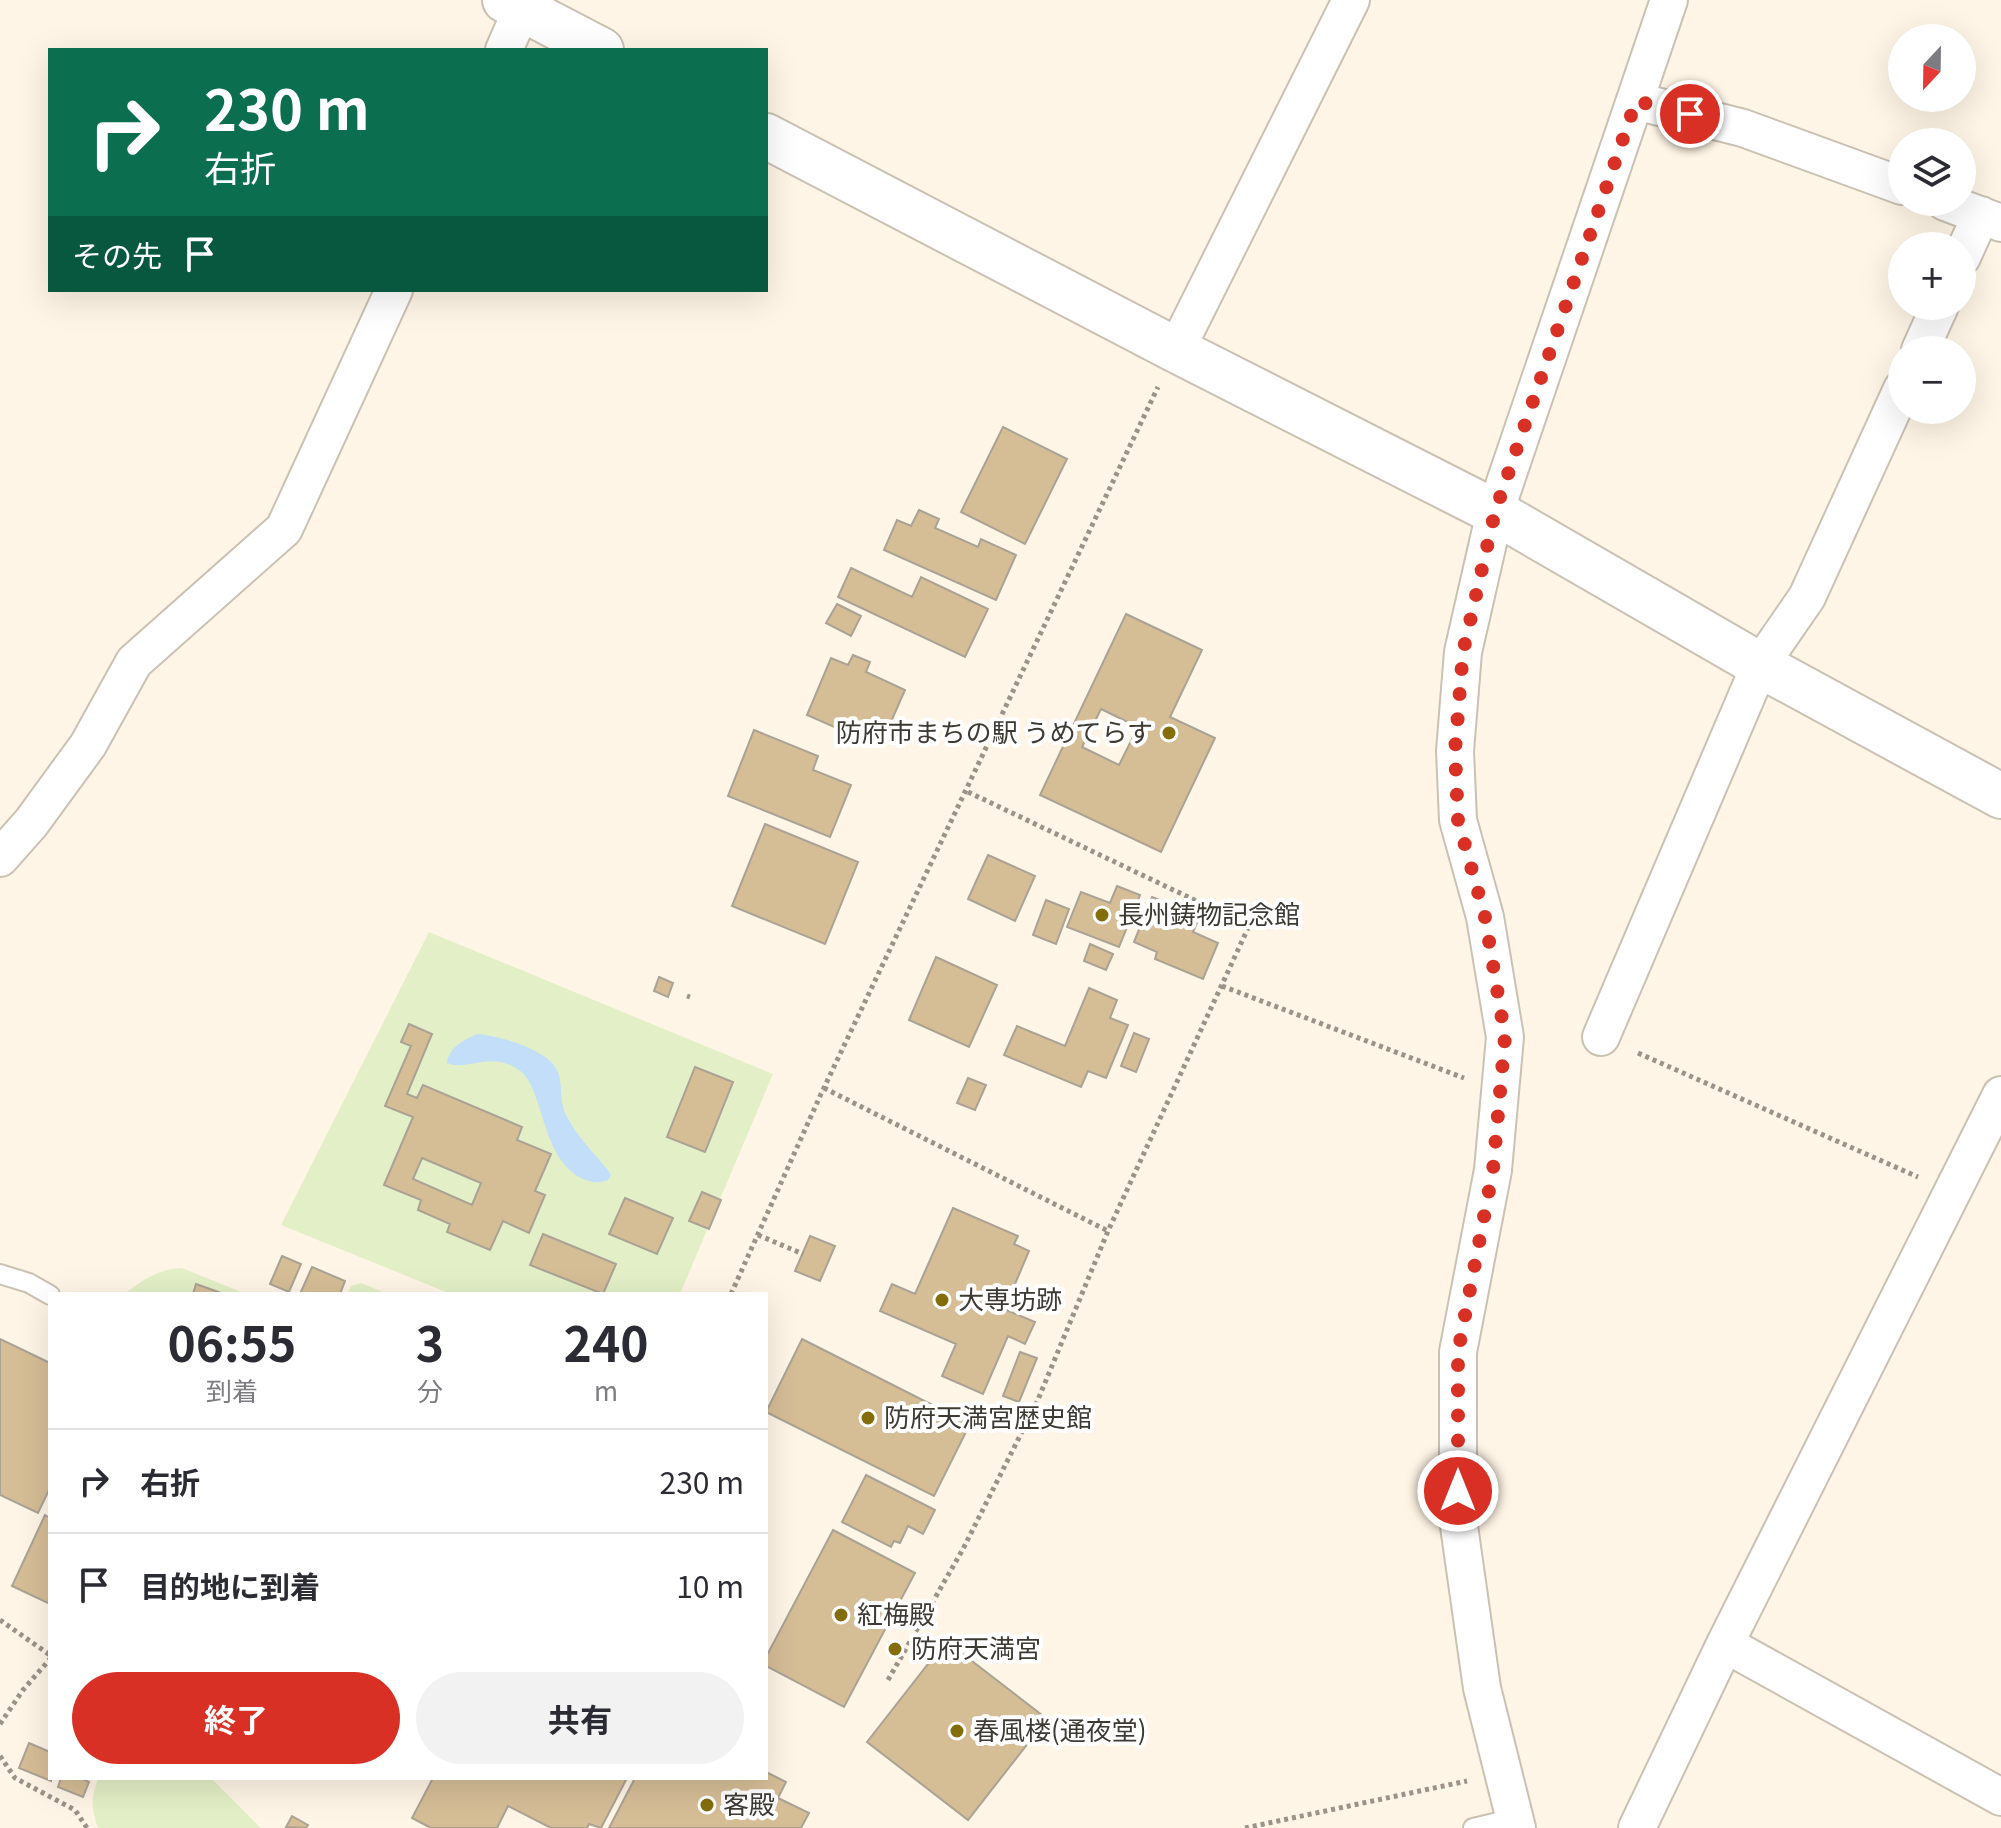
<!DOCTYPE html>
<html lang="ja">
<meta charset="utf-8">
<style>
:root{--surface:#fff;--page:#f2f2f3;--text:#2b2b33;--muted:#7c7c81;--line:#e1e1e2;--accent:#d93025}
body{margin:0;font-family:Georgia,"Noto Sans JP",serif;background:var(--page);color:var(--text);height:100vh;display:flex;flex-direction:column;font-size:30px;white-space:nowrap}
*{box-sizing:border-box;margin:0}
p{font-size:26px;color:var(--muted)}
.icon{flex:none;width:44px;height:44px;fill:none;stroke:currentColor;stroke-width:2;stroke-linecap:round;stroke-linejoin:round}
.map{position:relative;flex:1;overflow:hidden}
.panel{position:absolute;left:48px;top:1292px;width:720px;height:488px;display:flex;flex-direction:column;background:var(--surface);border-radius:0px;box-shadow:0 8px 32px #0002}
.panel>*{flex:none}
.guide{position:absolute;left:48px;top:48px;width:720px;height:244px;border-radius:0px;box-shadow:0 8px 32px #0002;background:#0b6e4f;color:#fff;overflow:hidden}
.needle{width:52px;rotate:202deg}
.controls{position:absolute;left:1888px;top:24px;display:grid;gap:16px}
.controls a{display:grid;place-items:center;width:88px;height:88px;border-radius:50%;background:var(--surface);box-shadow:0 8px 32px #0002;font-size:40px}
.pin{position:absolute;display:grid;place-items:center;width:68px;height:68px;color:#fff;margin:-34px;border:4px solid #fff;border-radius:50%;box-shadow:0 2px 8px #0007}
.me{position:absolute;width:88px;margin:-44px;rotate:0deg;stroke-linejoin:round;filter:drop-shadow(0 0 6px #0008)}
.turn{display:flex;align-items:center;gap:28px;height:168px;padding:0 24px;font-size:36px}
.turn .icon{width:104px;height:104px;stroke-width:2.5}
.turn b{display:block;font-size:56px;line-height:68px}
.then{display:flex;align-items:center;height:76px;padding:0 24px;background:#0003;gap:16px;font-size:30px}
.eta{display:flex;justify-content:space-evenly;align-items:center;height:136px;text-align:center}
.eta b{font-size:48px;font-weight:700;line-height:56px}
.cta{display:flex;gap:16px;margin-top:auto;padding:16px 24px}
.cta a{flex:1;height:92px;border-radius:48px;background:var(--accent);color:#fff;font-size:32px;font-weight:700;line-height:92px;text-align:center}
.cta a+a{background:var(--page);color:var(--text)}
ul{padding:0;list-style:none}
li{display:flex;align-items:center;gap:24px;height:104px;padding:0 24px;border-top:2px solid var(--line)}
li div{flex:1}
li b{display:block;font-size:30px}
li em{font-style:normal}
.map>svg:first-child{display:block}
</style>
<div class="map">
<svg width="2001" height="1828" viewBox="0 0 2001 1828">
<rect width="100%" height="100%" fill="#fff5e6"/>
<!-- green -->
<path fill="#e3efc6" d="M 429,932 L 773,1074 L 680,1294 L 451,1294 L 281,1225 Z
M 182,1268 L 246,1294 L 124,1294 C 143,1280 158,1269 182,1268 Z
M 361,1283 L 388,1294 L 347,1294 L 351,1286 Z
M 98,1778 L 211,1778 L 261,1828 L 98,1828 C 91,1808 91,1798 98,1778 Z"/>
<!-- water -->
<path fill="#c3def8" d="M 477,1034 C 499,1036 549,1049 558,1072 C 563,1086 559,1101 566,1115 C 575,1134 593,1152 607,1169 L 611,1175 L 608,1180 C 598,1184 588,1182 579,1177 C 540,1154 544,1087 519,1070 C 489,1050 469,1072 447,1063 C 449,1047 464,1040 477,1034 Z"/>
<!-- building -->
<path fill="#d5bd96" stroke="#aaa294" stroke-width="2" fill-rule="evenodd" d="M 1003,427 L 1067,459 L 1025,544 L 961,512 Z
M 919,510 L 939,519 L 935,528 L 978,547 L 981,539 L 1016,555 L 996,600 L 884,550 L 897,520 L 911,526 Z
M 851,568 L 912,597 L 921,577 L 988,609 L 965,657 L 838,597 Z
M 837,604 L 861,616 L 851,636 L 826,623 Z
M 1126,614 L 1202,650 L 1170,717 L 1215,738 L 1161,852 L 1040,795 ZM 1101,709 L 1138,727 L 1119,765 L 1082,747 Z
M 853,655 L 870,662 L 866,672 L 905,690 L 883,740 L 860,730 L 857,737 L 807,715 L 831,658 L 848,665 Z
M 754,730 L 818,756 L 813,770 L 851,785 L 830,837 L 728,796 Z
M 765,824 L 858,862 L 825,944 L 732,906 Z
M 988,855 L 1035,876 L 1015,921 L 968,899 Z
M 1117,886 L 1140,895 L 1119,947 L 1067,927 L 1081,892 L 1110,903 Z
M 1152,897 L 1200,916 L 1193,932 L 1218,943 L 1203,979 L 1155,959 L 1157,952 L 1134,942 Z
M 1046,900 L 1069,909 L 1056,944 L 1033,935 Z
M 1090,944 L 1113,954 L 1106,970 L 1084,961 Z
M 936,957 L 997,985 L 969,1047 L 909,1020 Z
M 659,977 L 673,983 L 668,997 L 654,991 Z
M 1089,988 L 1117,1000 L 1110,1018 L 1128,1025 L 1106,1078 L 1088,1071 L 1081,1087 L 1004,1055 L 1017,1026 L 1065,1046 Z
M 409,1024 L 432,1034 L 407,1094 L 417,1098 L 423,1085 L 522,1127 L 517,1140 L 551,1154 L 535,1191 L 545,1195 L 529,1233 L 503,1221 L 490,1250 L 447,1232 L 450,1224 L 418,1210 L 421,1200 L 384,1185 L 413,1117 L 385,1106 L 411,1046 L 401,1042 ZM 422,1158 L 481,1183 L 472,1205 L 413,1179 Z
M 1134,1033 L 1149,1039 L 1136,1072 L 1121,1066 Z
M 695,1067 L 733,1082 L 705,1152 L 667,1137 Z
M 968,1078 L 986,1085 L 975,1110 L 957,1103 Z
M 702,1192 L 721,1200 L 709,1229 L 689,1221 Z
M 625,1198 L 673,1218 L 657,1254 L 609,1234 Z
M 953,1208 L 1018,1236 L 1014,1244 L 1029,1251 L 1012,1291 L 1004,1288 L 997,1306 L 1035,1322 L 1025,1344 L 1008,1336 L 983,1394 L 942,1376 L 956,1344 L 880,1311 L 892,1284 L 915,1294 Z
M 543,1234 L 616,1264 L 603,1294 L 530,1265 Z
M 810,1236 L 835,1246 L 820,1281 L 795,1271 Z
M 282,1256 L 301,1264 L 289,1292 L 270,1284 Z
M 312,1267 L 345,1281 L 340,1294 L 300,1294 Z
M 196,1284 L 224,1294 L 193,1294 Z
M 0,1339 L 50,1363 L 50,1488 L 38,1513 L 0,1495 Z
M 802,1339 L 970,1424 L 934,1496 L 766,1412 Z
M 1020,1352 L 1037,1358 L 1019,1402 L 1003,1396 Z
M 866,1475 L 935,1510 L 923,1534 L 908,1526 L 900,1543 L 894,1541 L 891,1547 L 842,1522 Z
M 45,1515 L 50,1518 L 50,1604 L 12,1586 Z
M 833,1530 L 915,1573 L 844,1707 L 766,1666 L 766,1657 Z
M 946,1641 L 1047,1719 L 968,1820 L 867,1742 Z
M 29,1743 L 50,1752 L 51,1781 L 19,1768 Z
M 766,1772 L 786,1782 L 778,1798 L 809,1813 L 801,1828 L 609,1828 L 635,1778 L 766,1778 Z
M 61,1778 L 81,1778 L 89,1782 L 83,1797 L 58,1787 Z
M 433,1778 L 627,1778 L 601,1828 L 589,1824 L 587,1828 L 551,1828 L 508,1806 L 497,1828 L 431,1828 L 412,1818 Z
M 292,1816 L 308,1825 L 306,1828 L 286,1827 Z"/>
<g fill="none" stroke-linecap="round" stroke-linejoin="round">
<defs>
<path id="service" d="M 0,1274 L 29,1283 L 50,1295
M 1473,1828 L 1515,1818"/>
<path id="minor" d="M 504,50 L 522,9
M 1636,101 L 1743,128 L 1902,186
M 1945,202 L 2001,223
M 1962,257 L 1981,215
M 1176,350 L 1351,0
M 1920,350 L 1940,306
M 0,858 L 31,823 L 88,745 L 134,662 L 284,529 L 394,290
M 1601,1037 L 1760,665 L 1807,597 L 1902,389
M 1725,1644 L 2001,1797
M 1517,1828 L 1482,1688 L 1458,1519 L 1458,1352 L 1493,1170 L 1505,1037 L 1485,917 L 1458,820 L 1455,751 L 1463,652 L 1495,512 L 1669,0
M 1637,1828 L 1725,1644 L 2001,1095"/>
<path id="tertiary" d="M 505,0 L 601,50
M 766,136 L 1176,350 L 1495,512 L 1760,665 L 2001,796"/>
</defs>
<!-- service casing -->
<use href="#service" stroke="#cac1b3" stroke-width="22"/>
<!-- minor casing -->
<use href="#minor" stroke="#cac1b3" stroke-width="40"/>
<!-- tertiary casing -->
<use href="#tertiary" stroke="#cac1b3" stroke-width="48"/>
<!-- path -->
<path stroke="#9a9389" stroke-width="5" stroke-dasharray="4 4" stroke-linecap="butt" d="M 1222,986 L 1464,1078
M 687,996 L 690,997
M 1638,1053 L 1918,1177
M 824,1088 L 1108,1231
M 758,1235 L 803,1254
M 731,1294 L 821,1094 L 1158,387
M 0,1620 L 50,1655
M 888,1680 L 963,1549 L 1037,1402 L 1108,1231 L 1249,926 L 966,791
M 0,1724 L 23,1690 L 50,1659
M 0,1756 L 15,1778 L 75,1810 L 87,1828
M 1245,1828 L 1467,1781"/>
<!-- service -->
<use href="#service" stroke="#fff" stroke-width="18"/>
<!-- minor -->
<use href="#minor" stroke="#fff" stroke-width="36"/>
<!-- tertiary -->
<use href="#tertiary" stroke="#fff" stroke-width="44"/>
</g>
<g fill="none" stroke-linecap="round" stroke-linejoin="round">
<!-- route -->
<path stroke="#d93025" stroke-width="14" stroke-dasharray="0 25.2" d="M 1458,1491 L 1458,1352 L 1493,1170 L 1505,1037 L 1485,917 L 1458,820 L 1455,751 L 1463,652 L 1495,512 L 1636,101 L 1690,114"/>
</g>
<!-- markers -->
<g fill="#836e0b" stroke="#fff" stroke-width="3">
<circle cx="1169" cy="733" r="8"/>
<circle cx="1102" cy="915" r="8"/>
<circle cx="942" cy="1300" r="8"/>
<circle cx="868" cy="1418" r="8"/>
<circle cx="841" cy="1615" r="8"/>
<circle cx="895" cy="1649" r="8"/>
<circle cx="957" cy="1731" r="8"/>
<circle cx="707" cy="1805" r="8"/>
</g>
<g text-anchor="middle" stroke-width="8" stroke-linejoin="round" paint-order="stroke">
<!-- poi labels -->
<g font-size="26" fill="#3d3933" stroke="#fff" text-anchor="start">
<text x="1153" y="742" text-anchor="end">防府市まちの駅 うめてらす</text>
<text x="1118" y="924">長州鋳物記念館</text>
<text x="958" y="1309">大専坊跡</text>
<text x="884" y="1427">防府天満宮歴史館</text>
<text x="857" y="1624">紅梅殿</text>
<text x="911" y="1658">防府天満宮</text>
<text x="973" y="1740">春風楼(通夜堂)</text>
<text x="723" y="1814">客殿</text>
</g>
</g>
</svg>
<div class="controls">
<a><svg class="needle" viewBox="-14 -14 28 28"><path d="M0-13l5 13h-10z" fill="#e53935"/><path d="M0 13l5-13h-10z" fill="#7c7c81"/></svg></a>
<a><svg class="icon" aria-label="layers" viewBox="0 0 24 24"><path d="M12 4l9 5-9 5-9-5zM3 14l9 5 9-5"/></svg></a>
<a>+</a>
<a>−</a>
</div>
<div class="pin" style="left:1690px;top:114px;background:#d93025"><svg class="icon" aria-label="arrive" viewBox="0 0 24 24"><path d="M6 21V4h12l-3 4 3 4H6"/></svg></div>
<svg class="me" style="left:1458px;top:1491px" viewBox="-20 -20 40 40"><circle r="17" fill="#d93025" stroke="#fff" stroke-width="3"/><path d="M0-11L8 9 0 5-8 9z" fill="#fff"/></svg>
<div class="guide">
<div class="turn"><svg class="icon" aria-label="right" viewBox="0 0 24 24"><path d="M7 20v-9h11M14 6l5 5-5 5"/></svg><div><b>230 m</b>右折</div></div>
<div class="then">その先<svg class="icon" aria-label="arrive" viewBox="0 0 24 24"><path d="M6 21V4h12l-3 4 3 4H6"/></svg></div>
</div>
<section class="panel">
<div class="eta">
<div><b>06:55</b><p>到着</p></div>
<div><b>3</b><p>分</p></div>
<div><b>240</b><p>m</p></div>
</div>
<ul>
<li><svg class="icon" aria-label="right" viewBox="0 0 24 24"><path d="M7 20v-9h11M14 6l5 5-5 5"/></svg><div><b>右折</b></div><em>230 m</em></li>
<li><svg class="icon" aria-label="arrive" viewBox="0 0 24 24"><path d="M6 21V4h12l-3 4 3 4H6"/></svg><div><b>目的地に到着</b></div><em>10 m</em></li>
</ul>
<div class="cta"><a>終了</a><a>共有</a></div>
</section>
</div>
